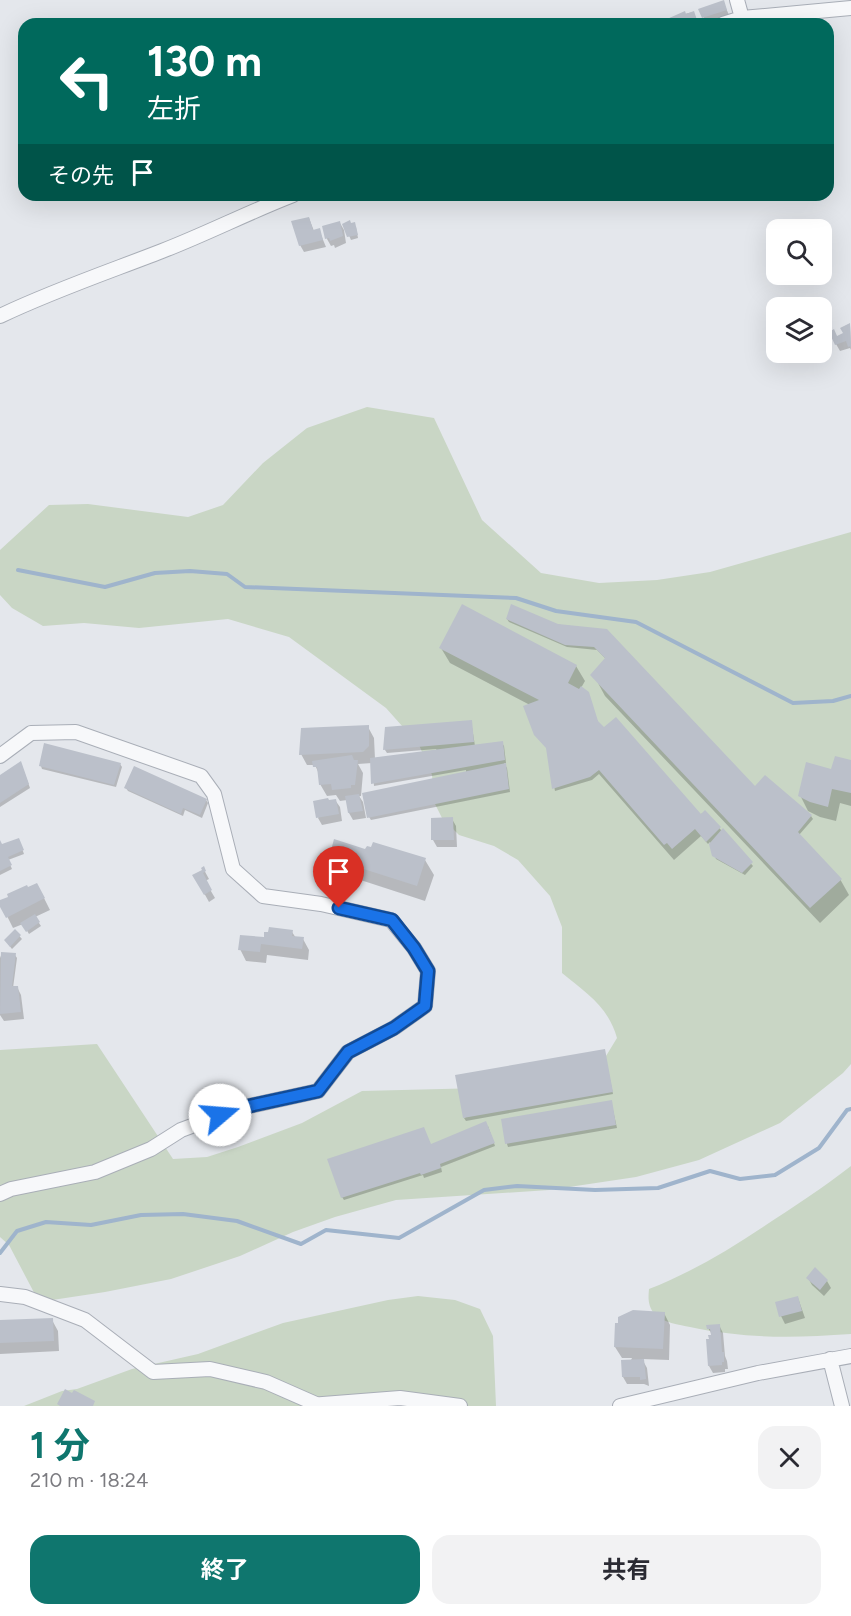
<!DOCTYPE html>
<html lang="ja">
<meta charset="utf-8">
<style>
:root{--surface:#fff;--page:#f2f2f3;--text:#2b2b33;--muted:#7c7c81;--accent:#0f766e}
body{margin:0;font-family:Figtree,"Noto Sans JP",sans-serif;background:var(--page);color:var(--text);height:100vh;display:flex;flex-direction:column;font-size:22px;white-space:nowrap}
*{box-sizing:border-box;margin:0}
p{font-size:20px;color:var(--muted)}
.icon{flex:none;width:33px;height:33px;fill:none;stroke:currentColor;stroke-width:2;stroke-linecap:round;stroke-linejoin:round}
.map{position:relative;height:1406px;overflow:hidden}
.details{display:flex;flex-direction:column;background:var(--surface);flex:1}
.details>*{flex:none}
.hud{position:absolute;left:18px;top:18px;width:816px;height:183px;border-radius:18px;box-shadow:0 6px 24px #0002;background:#00695c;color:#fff;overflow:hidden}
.controls{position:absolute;left:766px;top:219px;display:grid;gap:12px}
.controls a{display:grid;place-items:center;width:66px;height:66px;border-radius:12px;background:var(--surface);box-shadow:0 6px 24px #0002;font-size:30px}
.pin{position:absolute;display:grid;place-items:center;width:51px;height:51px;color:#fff;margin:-62px -26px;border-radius:50% 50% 50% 0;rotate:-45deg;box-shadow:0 0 6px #0007}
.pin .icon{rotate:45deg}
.me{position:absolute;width:66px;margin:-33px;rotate:72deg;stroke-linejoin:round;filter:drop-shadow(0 0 4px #0008)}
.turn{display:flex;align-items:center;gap:21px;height:126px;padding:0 30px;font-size:27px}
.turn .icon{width:78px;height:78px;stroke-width:2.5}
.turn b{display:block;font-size:42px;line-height:51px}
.then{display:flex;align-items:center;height:57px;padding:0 30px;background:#0003;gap:12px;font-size:22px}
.round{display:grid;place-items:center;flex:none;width:63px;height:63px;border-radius:18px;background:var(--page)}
.summary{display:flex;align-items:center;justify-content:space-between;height:102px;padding:0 30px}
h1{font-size:36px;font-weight:700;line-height:45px;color:var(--accent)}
.primary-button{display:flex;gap:12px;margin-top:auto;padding:12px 30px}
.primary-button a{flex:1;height:69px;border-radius:18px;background:var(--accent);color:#fff;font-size:24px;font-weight:700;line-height:69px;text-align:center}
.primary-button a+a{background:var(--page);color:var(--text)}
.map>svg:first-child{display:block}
</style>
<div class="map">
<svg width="851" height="1406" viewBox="0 0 851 1406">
<rect width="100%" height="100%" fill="#e4e7ec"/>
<!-- green -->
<path fill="#c9d6c5" d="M 367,407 L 434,418 L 482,520 L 541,573 L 599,583 L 657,580 L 710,572 L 851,532 L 851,1064 L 843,1073 L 780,1123 L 699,1160 L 636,1177 L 549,1190 L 396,1200 L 335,1217 L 293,1232 L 240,1256 L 171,1279 L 105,1292 L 39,1302 L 9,1245 L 0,1237 L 0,1050 L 97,1044 L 173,1159 L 207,1157 L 238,1147 L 302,1123 L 362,1091 L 482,1088 L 606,1056 L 617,1038 C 608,1006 586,993 562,973 L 562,927 L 550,896 L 518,860 L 494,846 L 459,835 L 442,818 L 434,802 L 432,775 L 419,745 L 386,708 L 289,637 L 228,619 L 139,628 L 84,623 L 43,626 L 12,608 L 0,595 L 0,550 L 49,505 L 88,504 L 188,517 L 223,505 L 263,463 L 307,428 Z
M 851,1166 L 851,1334 C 793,1338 747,1339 690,1327 C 680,1325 662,1322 655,1315 C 648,1306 648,1299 649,1289 C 690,1273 727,1251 763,1227 C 793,1207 823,1188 851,1166 Z
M 418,1296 L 455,1300 L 480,1309 L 493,1336 L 496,1406 L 24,1406 L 62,1391 L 77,1389 L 132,1369 L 198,1354 L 283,1323 L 388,1300 Z"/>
<!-- shadow -->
<path fill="#0003" d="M 723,2 L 730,17 L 707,24 L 700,10 Z
M 693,12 L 699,24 L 671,24 L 680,15 Z
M 309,218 L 314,231 L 319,230 L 326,247 L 304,252 L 300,245 Z
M 340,223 L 344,230 L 346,243 L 335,248 L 334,245 L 331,246 L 327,239 L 324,227 Z
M 344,224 L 356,227 L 358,238 L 351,240 Z
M 850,325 L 851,350 L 850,348 L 840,351 L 836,344 L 837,338 L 845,334 Z
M 507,619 L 606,630 L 759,793 L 811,816 L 813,819 L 799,835 L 840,879 L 849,895 L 820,923 L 605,696 L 598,683 L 606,659 L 597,650 L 567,647 L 509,622 Z
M 441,648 L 576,666 L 585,681 L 581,688 L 599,724 L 699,815 L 705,812 L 753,866 L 745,875 L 716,859 L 710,842 L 708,844 L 701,836 L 674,860 L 599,774 L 592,780 L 555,791 L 547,749 L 530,705 L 450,663 Z
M 471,721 L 475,746 L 502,743 L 504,746 L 506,763 L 504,763 L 507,768 L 510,792 L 371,820 L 369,817 L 466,773 L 466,770 L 374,786 L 372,763 L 358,764 L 363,773 L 361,796 L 359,796 L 363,802 L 366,818 L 353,820 L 349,813 L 347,800 L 340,801 L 336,795 L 327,796 L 320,784 L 319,774 L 315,765 L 307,765 L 301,754 L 368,727 L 374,738 L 375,759 L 437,751 L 436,749 L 387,753 L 385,750 L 386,728 Z
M 851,762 L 851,806 L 840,803 L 836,821 L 820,817 L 808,811 L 800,795 L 832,771 Z
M 120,764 L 122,767 L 116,787 L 42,769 L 41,766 Z
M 22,766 L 30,788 L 0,807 L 0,777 Z
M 126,788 L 206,800 L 208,803 L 202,818 L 185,810 L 183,816 L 128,791 Z
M 335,800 L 340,807 L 342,821 L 322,825 L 318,818 L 328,801 Z
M 452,819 L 456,826 L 457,847 L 437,847 L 433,840 Z
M 0,843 L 2,846 L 20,843 L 24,854 L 8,860 L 12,869 L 0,875 Z
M 366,851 L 425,860 L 434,875 L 425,901 L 339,873 L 330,858 Z
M 203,868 L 209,879 L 205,881 L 215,898 L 209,902 L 194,875 L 204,870 Z
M 43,896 L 50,910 L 35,917 L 41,926 L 29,934 L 23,924 L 13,928 L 0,902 Z
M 15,931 L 22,939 L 12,949 L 8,944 Z
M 292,932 L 296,938 L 303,939 L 309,950 L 308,960 L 267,955 L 266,963 L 246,961 L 240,949 L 265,939 Z
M 2,953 L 15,955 L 17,958 L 13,988 L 17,987 L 21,995 L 24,1019 L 4,1021 L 0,1015 L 0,958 Z
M 604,1050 L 613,1094 L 466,1121 L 464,1118 Z
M 611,1101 L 617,1128 L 508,1147 L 507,1144 L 502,1120 Z
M 488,1126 L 495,1146 L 441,1167 L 442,1172 L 424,1178 L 423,1175 L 344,1200 L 342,1197 L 431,1145 Z
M 808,1278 L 827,1281 L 831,1288 L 824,1296 L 812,1285 Z
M 798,1298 L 805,1318 L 785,1324 L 781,1316 Z
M 664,1313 L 670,1325 L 669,1360 L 642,1359 L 647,1368 L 649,1386 L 644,1384 L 627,1384 L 623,1377 L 632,1358 L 622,1358 L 615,1347 Z
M 52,1320 L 58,1331 L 59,1351 L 0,1354 L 0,1321 Z
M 719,1325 L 723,1333 L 725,1356 L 727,1361 L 728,1369 L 725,1369 L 725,1372 L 713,1373 L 709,1366 L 710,1340 L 713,1336 L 708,1328 Z"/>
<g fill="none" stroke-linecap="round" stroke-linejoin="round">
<!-- stream -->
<path stroke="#9fb4cc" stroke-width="4" d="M 18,570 L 105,587 L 155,573 L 190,571 L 227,574 L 245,587 L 516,598 L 556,611 L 636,622 L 793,703 L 833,701 L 851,696
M 0,1253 L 17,1231 L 46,1222 L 91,1225 L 141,1215 L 183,1214 L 237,1221 L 301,1244 L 326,1230 L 399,1238 L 484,1190 L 517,1186 L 595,1190 L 658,1188 L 710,1171 L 740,1179 L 775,1175 L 819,1148 L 847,1110 L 851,1109"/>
</g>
<!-- building -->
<path fill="#bbc0ca" d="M 724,0 L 727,10 L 702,18 L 698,9 Z
M 685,11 L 686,14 L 694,11 L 697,20 L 684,24 L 669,24 L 667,19 Z
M 309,217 L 313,230 L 320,228 L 323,240 L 299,246 L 291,221 Z
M 350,220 L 351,223 L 355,222 L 358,235 L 347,237 L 342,224 Z
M 340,221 L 343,236 L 330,241 L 329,238 L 325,239 L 322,226 Z
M 850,323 L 851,346 L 848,347 L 846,341 L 835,345 L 829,332 L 834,329 L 837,336 L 843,333 L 840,328 Z
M 462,604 L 577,665 L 568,683 L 579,689 L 581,686 L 589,692 L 598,721 L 604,727 L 616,717 L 701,814 L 705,810 L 721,827 L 706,842 L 695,829 L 672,849 L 667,843 L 664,845 L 599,770 L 590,777 L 552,789 L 546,748 L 534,735 L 523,706 L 539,700 L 439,648 Z
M 511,604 L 558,624 L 607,629 L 755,786 L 765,775 L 812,815 L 798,832 L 842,879 L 810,908 L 590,675 L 605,658 L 594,647 L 565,645 L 506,619 Z
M 472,720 L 474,742 L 383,750 L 385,727 Z
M 369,725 L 369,746 L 363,752 L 299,755 L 301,728 Z
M 503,741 L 505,760 L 371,784 L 370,758 Z
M 44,743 L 121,763 L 114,785 L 39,766 Z
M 352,755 L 354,760 L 358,760 L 355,785 L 351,785 L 351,788 L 332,790 L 331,784 L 319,785 L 317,767 L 313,767 L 312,761 Z
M 835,756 L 851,760 L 851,793 L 832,789 L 828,807 L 810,802 L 798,796 L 806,762 L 831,769 Z
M 21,761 L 29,784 L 0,803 L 0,775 Z
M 506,763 L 509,789 L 367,818 L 362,793 Z
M 134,766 L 207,799 L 200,815 L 183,808 L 181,814 L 124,788 Z
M 359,794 L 363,811 L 348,813 L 345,796 Z
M 328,798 L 329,800 L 336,799 L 339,814 L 316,818 L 313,801 Z
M 453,817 L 454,840 L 431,840 L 431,818 Z
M 723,828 L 753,862 L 742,873 L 712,856 L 709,844 Z
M 19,838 L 24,850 L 8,857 L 12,865 L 0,871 L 0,840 L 2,844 Z
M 334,839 L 365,849 L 367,846 L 371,847 L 373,842 L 426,858 L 417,886 L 329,858 Z
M 204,866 L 206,871 L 203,873 L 212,890 L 204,895 L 192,875 L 202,870 L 201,868 Z
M 37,883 L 45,898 L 6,918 L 0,907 L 0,900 L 8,897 L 7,894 L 27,885 L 28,887 Z
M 35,914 L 40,922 L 26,932 L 20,923 Z
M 269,927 L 293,930 L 292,936 L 304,937 L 302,949 L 261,944 L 260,952 L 238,950 L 240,935 L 264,937 L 264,932 L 268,932 Z
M 15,929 L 21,935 L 10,947 L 4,940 Z
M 1,952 L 16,953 L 12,986 L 18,986 L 21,1012 L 0,1014 Z
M 605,1049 L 613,1092 L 463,1118 L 455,1075 Z
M 612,1100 L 616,1125 L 505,1144 L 501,1119 Z
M 486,1121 L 495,1143 L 440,1164 L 441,1168 L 421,1175 L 420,1173 L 341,1198 L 327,1159 L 424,1127 L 431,1144 Z
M 815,1267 L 828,1280 L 820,1290 L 806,1278 Z
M 798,1296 L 802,1311 L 779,1317 L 775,1302 Z
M 633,1310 L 665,1312 L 663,1349 L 614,1347 L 615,1323 L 618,1323 L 618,1317 Z
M 53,1318 L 54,1341 L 0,1343 L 0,1320 Z
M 720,1324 L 722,1352 L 724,1352 L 724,1362 L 722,1362 L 722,1365 L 708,1366 L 706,1339 L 709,1339 L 708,1335 L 711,1335 L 710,1329 L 707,1329 L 706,1325 Z
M 644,1359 L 646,1379 L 640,1380 L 640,1377 L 622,1377 L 621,1360 Z
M 65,1389 L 72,1393 L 74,1390 L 95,1401 L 93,1406 L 60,1406 L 57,1404 Z"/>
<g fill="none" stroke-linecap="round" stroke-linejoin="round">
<defs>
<path id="minor" d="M 737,0 L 742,18
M 723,24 L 742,18 L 851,8
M 0,316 C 52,291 108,272 162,251 C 206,234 249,212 293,195
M 0,756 L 31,733 L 76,732 L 201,776 L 214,794 L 233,869 L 263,896 L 321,904 L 391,920 L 414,948 L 428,971 L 425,1006 L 394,1028 L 348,1052 L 318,1091 L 240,1108 L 181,1130 L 151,1149 L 95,1172 L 11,1189 L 0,1194
M 0,1294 L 25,1297 L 85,1320 L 153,1372 L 210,1369 L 266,1382 L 316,1404
M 830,1359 L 842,1406
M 310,1405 L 400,1398 L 460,1406
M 620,1406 L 758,1373 L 851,1356"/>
</defs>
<!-- minor casing -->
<use href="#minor" stroke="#a9aeb7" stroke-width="16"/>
<!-- minor -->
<use href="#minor" stroke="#f7f8fa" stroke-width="14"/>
</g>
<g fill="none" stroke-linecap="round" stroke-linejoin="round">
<defs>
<path id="route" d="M 220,1115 L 240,1108 L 318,1091 L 348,1052 L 394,1028 L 425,1006 L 428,971 L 414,948 L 392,920 L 339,908"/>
</defs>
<!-- route casing -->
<use href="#route" stroke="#114b97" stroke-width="15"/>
<!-- route -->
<use href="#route" stroke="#1a73e8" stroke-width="10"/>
</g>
</svg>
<div class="controls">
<a><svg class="icon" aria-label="search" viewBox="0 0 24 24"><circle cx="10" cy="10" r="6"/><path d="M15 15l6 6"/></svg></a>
<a><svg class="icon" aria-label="layers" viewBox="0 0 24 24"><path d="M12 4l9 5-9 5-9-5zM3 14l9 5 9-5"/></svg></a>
</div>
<div class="pin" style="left:339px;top:908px;background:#d93025"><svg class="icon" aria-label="arrive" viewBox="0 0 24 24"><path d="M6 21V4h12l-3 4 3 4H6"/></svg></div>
<svg class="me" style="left:220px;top:1115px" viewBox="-20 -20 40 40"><circle r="19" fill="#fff"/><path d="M0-13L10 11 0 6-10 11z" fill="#1a73e8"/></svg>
<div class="hud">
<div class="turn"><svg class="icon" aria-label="left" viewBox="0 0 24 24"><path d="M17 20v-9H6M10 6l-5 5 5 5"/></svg><div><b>130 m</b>左折</div></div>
<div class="then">その先<svg class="icon" aria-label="arrive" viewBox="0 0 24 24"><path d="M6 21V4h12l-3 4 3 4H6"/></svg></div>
</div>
</div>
<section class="details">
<div class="summary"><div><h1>1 分</h1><p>210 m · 18:24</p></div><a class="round"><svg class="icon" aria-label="close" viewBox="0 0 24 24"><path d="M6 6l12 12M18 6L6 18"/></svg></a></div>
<div class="primary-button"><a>終了</a><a>共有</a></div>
</section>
